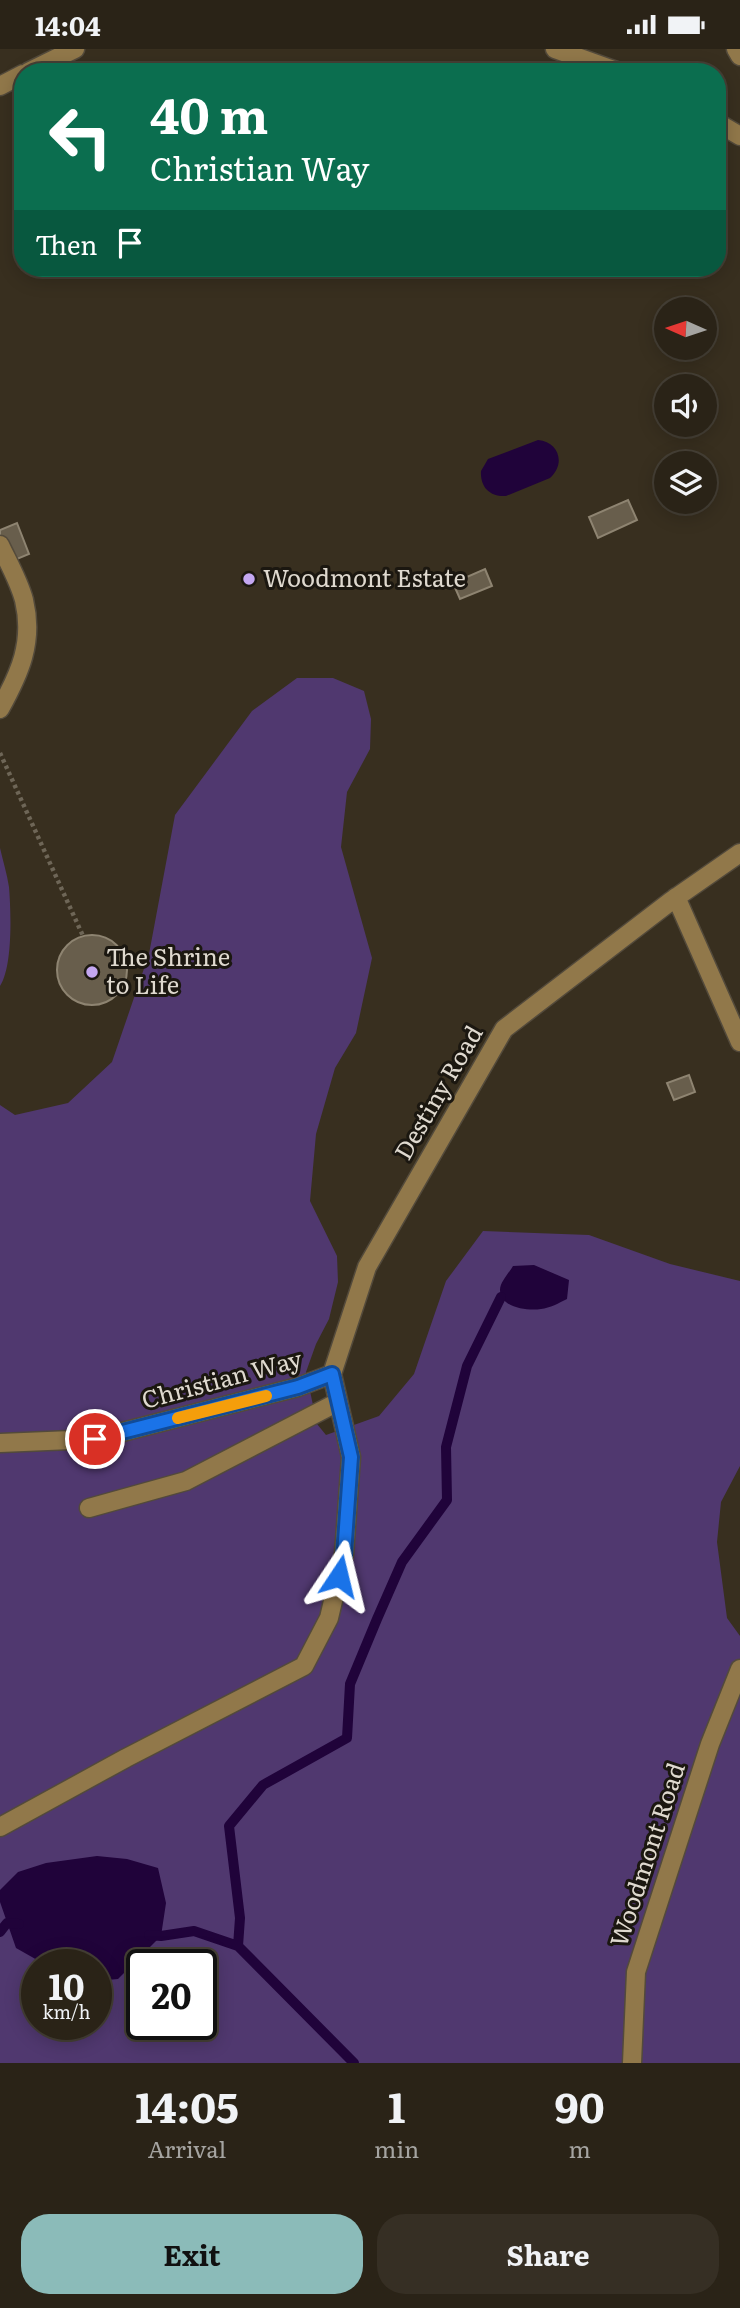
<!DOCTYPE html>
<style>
:root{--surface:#2a2317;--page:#362f24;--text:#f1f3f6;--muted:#a5a4a1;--line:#464036;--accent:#8bbbb9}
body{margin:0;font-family:Literata,serif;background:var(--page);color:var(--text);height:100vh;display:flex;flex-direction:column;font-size:26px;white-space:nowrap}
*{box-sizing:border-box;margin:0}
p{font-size:23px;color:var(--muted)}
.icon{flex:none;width:38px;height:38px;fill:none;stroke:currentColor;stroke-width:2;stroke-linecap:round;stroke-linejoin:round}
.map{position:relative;height:2014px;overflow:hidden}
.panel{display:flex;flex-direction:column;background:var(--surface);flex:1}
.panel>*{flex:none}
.banner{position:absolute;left:14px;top:14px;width:712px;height:214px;border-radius:28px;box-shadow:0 4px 18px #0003,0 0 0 2px var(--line);background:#0b6e4f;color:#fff;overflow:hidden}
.needle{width:46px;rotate:273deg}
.tools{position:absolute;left:654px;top:248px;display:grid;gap:14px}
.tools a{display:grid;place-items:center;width:63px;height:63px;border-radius:50%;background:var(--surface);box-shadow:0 4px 18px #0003,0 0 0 2px var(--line);font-size:35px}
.speed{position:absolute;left:21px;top:1900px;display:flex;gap:14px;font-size:35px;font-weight:700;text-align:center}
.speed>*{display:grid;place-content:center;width:91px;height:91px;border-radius:50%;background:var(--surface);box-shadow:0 4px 18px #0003,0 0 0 2px var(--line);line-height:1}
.speed small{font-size:18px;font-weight:400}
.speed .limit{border:4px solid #111;border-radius:10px;background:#fff;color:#111}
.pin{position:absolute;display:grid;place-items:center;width:60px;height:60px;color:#fff;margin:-30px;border:4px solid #fff;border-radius:50%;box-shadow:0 2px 7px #0007}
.me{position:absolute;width:77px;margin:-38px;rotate:10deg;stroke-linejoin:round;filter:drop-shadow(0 0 5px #0008)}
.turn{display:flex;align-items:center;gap:24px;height:147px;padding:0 21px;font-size:32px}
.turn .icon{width:91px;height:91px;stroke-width:2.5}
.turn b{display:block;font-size:49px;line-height:60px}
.then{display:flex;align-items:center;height:66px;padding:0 21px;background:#0003;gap:14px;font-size:26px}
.eta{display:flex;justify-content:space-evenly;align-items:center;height:119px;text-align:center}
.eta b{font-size:42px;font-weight:700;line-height:49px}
.primary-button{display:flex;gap:14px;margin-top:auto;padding:14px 21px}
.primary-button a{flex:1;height:80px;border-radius:28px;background:var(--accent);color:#111;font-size:28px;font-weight:700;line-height:80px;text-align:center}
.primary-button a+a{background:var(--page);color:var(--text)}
.status{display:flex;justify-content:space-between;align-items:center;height:49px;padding:0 35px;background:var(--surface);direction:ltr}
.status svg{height:19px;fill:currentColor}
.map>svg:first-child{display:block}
</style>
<div class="status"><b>14:04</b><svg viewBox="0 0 49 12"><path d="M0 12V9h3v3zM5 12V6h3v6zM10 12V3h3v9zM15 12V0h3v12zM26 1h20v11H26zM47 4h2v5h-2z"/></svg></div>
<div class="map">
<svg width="740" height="2014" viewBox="0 0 740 2014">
<rect width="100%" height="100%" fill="#382f1f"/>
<!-- green -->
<path fill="#50386f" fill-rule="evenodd" d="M 297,629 L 333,629 L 364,642 L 371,670 L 370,700 L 347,743 L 341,798 L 372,909 L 356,984 L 335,1019 L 316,1085 L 310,1152 L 337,1207 L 338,1233 L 329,1270 L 316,1295 L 306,1323 L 317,1375 L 326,1386 L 379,1367 L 414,1325 L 446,1232 L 483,1182 L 589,1186 L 670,1215 L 740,1232 L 740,1417 L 721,1453 L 717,1493 L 727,1569 L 740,1587 L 740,2014 L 0,2014 L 0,1056 L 15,1066 L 68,1054 L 112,1013 L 149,905 L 175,766 L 252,662 ZM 37,1916 L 96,1916 L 96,1976 L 37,1976 ZM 142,1916 L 201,1916 L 201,1976 L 142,1976 Z
M 0,799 C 3,812 7,825 9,838 C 11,862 13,917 0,937 Z"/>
<!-- water -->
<path fill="#20033a" d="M 538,391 C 559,393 566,415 550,429 L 506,447 C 490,448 480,438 481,422 L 488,410 Z
M 534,1216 L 569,1231 L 567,1250 C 559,1254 550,1259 541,1260 C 528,1262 500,1259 500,1241 C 500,1233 509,1224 513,1217 Z
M 97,1807 L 127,1810 L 158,1819 L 166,1854 L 161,1887 L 118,1930 L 96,1932 L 96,1916 L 46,1916 L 16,1899 L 0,1853 L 0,1841 L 18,1823 L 46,1814 Z"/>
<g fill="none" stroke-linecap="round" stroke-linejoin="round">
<!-- stream -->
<path stroke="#20033a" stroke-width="10" d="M 0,1883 L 7,1874 L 19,1875
M 149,1886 L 161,1887 L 194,1882 L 238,1897 L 240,1869 L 229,1777 L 263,1736 L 347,1689 L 350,1635 L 377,1570 L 402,1513 L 447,1451 L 446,1398 L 467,1317 L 501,1248
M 238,1897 L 354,2014"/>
</g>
<!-- building -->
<path fill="#685e4c" stroke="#8e8471" stroke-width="2" d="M 628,451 L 637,471 L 598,489 L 589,468 Z
M 17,474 L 29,505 L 0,517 L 0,481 Z
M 485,520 L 492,537 L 460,550 L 453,534 Z
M57 921a35 35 0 1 1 70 0a35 35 0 1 1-70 0Z
M 689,1026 L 695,1043 L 674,1051 L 667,1034 Z"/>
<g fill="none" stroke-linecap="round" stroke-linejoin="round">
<defs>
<path id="minor" d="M 555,0 L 619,23
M 736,0 L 740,7
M 28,23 L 75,0
M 0,37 L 23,25
M 718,74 L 740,87
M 0,496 C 8,513 19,532 24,551 C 34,593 20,624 0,660
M 676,848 L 740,993
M 332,1325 L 367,1218 L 504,980 L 671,852 L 740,804
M 0,1394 L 95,1390 L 298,1338 L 332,1325
M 89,1459 L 186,1432 L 338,1353
M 0,1778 L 126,1709 L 304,1617 L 329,1569 L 344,1505 L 351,1408 L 332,1325
M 632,2014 L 636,1923 L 710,1695 L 740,1620"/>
</defs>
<!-- minor casing -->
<use href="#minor" stroke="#534a3b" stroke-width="21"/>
<!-- path -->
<path stroke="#6e6657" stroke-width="4.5" stroke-dasharray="3.5 3.5" stroke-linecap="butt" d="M 0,704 L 83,887"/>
<!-- minor -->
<use href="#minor" stroke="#91784a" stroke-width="18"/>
</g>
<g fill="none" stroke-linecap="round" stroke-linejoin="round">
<defs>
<path id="route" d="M 95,1390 L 298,1338 L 332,1325 L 351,1408 L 344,1506 L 339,1527"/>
</defs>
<!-- route casing -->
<use href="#route" stroke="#114b97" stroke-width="18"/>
<!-- route -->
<use href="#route" stroke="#1a73e8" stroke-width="12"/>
<!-- slow -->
<path stroke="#f59e0b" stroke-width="12" d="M 178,1369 L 266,1347"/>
</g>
<!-- markers -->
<g fill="#c4a7f1" stroke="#1b1710" stroke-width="2.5">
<circle cx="249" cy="530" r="7"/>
<circle cx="92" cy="923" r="7"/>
</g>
<g text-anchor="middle" stroke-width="6" stroke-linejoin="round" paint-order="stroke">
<!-- poi labels -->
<g font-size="24" fill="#dfd9cf" stroke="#1b1710" text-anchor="start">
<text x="263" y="538">Woodmont Estate</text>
<text x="106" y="917">The Shrine<tspan x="106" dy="28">to Life</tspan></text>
</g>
<!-- street labels -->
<g font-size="24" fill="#dfd9cf" stroke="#1b1710">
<text transform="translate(439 1044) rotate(-60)" y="8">Destiny Road</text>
<text transform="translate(222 1331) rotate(-15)" y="8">Christian Way</text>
<text transform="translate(648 1806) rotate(-72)" y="8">Woodmont Road</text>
</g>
</g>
</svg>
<div class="tools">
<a><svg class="needle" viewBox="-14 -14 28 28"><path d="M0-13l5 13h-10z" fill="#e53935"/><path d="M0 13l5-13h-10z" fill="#a5a4a1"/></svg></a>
<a><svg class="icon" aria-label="sound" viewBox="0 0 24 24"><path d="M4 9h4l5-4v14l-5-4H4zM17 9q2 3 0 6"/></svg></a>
<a><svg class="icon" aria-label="layers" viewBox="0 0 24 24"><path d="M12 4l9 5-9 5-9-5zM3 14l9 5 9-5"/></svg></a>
</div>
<div class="speed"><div>10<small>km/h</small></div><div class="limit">20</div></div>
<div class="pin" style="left:95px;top:1390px;background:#d93025"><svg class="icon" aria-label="arrive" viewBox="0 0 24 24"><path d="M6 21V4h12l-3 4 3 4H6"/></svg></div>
<svg class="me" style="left:339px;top:1527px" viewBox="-20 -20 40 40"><path d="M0-17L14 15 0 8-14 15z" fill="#1a73e8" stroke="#fff" stroke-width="4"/></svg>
<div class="banner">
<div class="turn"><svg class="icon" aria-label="left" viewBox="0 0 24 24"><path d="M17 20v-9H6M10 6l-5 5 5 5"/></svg><div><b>40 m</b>Christian Way</div></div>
<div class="then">Then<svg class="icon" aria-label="arrive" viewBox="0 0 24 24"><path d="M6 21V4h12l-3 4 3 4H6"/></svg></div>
</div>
</div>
<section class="panel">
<div class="eta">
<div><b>14:05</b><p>Arrival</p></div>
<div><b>1</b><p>min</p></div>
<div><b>90</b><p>m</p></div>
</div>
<div class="primary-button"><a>Exit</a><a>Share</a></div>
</section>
